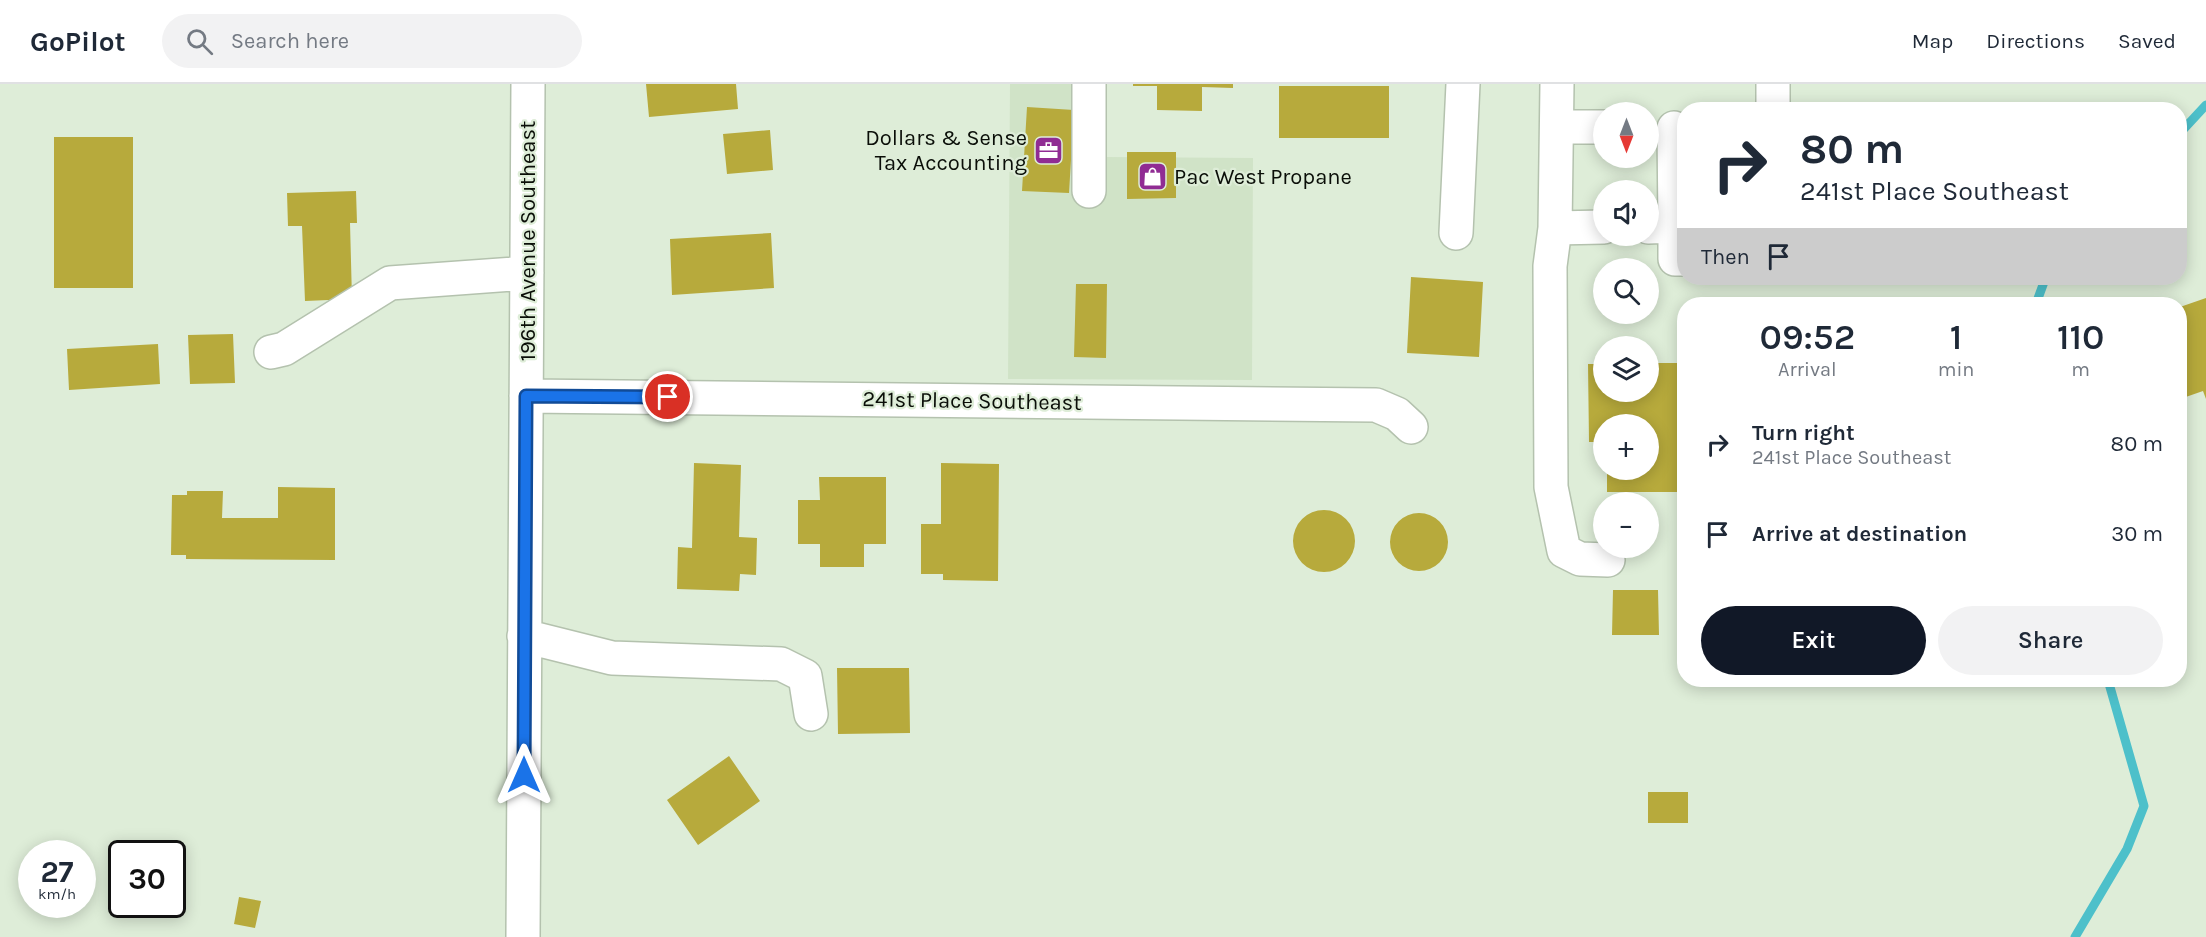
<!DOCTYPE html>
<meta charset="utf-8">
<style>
:root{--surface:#fff;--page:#f2f2f3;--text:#1f2937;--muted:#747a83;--line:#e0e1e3;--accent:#111827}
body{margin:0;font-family:Karla,sans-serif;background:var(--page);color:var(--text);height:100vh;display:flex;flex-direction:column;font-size:22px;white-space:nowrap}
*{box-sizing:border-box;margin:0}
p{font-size:20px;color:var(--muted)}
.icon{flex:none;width:33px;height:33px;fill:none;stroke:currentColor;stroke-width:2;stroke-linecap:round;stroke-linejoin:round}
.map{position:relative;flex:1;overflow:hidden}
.drawer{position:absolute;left:1677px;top:213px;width:510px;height:390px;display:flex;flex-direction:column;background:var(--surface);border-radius:24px;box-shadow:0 3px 15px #0003}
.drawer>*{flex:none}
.top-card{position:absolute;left:1677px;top:18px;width:510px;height:183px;border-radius:24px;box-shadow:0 3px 15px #0003;background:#fff;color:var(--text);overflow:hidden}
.needle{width:39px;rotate:180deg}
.buttons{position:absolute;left:1593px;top:18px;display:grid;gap:12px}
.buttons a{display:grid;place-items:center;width:66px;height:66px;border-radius:50%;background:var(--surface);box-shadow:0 3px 15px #0003;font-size:30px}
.speed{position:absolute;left:18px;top:756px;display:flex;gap:12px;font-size:30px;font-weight:700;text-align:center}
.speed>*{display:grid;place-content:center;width:78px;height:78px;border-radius:50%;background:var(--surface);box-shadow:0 3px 15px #0003;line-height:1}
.speed small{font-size:15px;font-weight:400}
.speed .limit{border:3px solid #111;border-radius:9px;background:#fff;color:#111}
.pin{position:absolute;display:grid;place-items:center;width:51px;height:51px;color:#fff;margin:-26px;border:3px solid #fff;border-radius:50%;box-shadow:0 2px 6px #0007}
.me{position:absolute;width:66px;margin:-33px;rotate:0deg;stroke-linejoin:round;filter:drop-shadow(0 0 4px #0008)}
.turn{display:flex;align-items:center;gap:21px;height:126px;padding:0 24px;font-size:27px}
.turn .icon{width:78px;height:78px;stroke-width:2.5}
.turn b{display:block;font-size:42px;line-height:51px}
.then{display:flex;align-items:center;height:57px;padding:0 24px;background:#0003;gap:12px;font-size:22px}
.eta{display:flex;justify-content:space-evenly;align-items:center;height:102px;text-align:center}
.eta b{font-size:36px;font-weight:600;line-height:42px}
.action{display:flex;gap:12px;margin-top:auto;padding:12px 24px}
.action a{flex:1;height:69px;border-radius:36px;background:var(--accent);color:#fff;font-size:24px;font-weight:600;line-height:69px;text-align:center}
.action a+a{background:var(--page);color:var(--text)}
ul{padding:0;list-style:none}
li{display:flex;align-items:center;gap:18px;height:90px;padding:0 24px}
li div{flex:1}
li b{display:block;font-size:22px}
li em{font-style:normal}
header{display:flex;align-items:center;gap:36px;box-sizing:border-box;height:84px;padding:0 30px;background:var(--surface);border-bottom:2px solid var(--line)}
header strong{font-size:28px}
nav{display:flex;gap:33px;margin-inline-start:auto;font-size:21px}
.search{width:420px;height:54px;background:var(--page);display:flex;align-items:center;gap:15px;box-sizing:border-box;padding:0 21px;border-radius:33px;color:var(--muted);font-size:22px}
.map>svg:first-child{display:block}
</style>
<header>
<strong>GoPilot</strong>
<div class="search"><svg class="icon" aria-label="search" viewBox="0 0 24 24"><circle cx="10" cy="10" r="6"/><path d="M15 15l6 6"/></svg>Search here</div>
<nav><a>Map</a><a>Directions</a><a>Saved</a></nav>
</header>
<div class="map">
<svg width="2206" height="853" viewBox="0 0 2206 853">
<rect width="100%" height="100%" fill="#deedd8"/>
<!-- built -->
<path fill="#d0e3c7" d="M 1010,0 L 1107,0 L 1107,73 L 1253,74 L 1252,296 L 1008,295 Z"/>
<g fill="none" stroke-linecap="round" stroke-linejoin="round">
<!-- stream -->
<path stroke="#4dc0ca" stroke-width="9" d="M 2180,49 L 2206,21
M 2036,220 L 2044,198 L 2048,194
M 2075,853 L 2127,765 L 2144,722 L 2108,596"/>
</g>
<!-- building -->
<path fill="#b7aa3c" d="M 646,0 L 736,0 L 738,25 L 649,33 Z
M 1133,0 L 1233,0 L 1233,4 L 1202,3 L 1202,27 L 1157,26 L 1157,2 L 1133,2 Z
M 1279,2 L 1389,2 L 1389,54 L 1279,54 Z
M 1027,23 L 1074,26 L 1069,109 L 1022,107 Z
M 770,46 L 773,86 L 727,90 L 723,50 Z
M 54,53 L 133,53 L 133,204 L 54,204 Z
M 1127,68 L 1176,68 L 1176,114 L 1127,115 Z
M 356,107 L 357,139 L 350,139 L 352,215 L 305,217 L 302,142 L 288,142 L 287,109 Z
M 771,149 L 774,204 L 672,211 L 670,155 Z
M 1411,193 L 1483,198 L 1479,273 L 1407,269 Z
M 1076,200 L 1107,200 L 1106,274 L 1074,273 Z
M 2206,214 L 2206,315 L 2203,307 L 2180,315 L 2180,223 Z
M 233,250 L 235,299 L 190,300 L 188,251 Z
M 158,260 L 160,300 L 69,306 L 67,265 Z
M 1648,279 L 1684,279 L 1684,354 L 1678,354 L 1678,408 L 1607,408 L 1607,386 L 1648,386 L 1648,340 L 1604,340 L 1604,358 L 1589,358 L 1588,280 L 1604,280 L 1604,308 L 1648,308 Z
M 694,379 L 741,381 L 739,453 L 757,454 L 756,491 L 740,490 L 739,507 L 677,505 L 678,463 L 692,464 Z
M 941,379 L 999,380 L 998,497 L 943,496 L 943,490 L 921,490 L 921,440 L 941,440 Z
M 819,393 L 886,393 L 886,460 L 864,460 L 864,483 L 820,483 L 820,460 L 798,460 L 798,416 L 820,416 Z
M 278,403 L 335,404 L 335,476 L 186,475 L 186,471 L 171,471 L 172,411 L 187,411 L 187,407 L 223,407 L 222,434 L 278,434 Z
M1293 457a31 31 0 1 1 62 0a31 31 0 1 1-62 0Z
M1390 458a29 29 0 1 1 58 0a29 29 0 1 1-58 0Z
M 1613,506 L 1658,506 L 1659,551 L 1612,551 Z
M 837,584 L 909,584 L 910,649 L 838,650 Z
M 729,672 L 760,717 L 698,761 L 667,716 Z
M 1648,708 L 1688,708 L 1688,739 L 1648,739 Z
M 239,813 L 261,817 L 255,844 L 234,840 Z"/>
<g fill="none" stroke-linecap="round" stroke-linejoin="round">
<defs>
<path id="minor" d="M 1557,0 L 1555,144 L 1604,143
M 1773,26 L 1773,0
M 1557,43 L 1604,43
M 1089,107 L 1089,0
M 1675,142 L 1675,175 L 1684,175
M 1648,143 L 1675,142 L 1674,44
M 1555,144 L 1550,182 L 1551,403 L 1564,467 L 1580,475 L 1608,476
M 1456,149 L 1463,0
M 271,268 L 284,265 L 390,199 L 527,189
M 526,312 L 1376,321 L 1397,330 L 1411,343
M 524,552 L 612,574 L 781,580 L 805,592 L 811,630
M 523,853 L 528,0"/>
</defs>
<!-- minor casing -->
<use href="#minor" stroke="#b4c2ae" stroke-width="36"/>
<!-- minor -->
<use href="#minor" stroke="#fff" stroke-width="33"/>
</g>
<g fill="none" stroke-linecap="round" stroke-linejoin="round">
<defs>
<path id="route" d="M 524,691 L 526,312 L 668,313"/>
</defs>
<!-- route casing -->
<use href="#route" stroke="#114b97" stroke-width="15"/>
<!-- route -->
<use href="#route" stroke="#1a73e8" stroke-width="10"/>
</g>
<!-- icons -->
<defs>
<symbol id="office-square" viewBox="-11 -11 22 22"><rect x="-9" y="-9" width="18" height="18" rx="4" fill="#902c93" stroke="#deedd8"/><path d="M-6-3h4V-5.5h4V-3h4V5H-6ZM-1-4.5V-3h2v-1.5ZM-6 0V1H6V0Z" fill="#fff"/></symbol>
<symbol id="shop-square" viewBox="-11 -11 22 22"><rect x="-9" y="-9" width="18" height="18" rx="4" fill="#902c93" stroke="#deedd8"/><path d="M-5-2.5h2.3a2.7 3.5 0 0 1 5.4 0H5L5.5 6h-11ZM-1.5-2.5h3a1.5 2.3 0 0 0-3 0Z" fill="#fff"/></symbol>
</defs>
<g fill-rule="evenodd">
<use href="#office-square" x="1032" y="50" width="33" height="33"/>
<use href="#shop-square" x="1136" y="76" width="33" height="33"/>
</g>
<g text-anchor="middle" stroke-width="4.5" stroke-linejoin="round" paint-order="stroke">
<!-- poi labels -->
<g font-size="22" fill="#0a0e08" stroke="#deedd8" text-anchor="end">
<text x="1027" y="61">Dollars &amp; Sense<tspan x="1027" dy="25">Tax Accounting</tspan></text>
<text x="1174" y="100" text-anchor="start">Pac West Propane</text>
</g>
<!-- street labels -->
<g font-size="22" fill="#0a0e08" stroke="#deedd8">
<text transform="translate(527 157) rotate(-90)" y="8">196th Avenue Southeast</text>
<text transform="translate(972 316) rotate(1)" y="8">241st Place Southeast</text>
</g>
</g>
</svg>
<div class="buttons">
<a><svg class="needle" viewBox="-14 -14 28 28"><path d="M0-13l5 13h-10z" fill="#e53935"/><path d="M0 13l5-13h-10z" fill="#747a83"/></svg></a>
<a><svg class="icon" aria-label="sound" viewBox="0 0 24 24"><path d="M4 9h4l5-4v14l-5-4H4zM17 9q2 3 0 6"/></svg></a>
<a><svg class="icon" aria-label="search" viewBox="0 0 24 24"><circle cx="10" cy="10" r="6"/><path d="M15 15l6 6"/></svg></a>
<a><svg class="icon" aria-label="layers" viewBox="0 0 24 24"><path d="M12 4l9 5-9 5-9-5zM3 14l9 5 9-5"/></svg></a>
<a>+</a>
<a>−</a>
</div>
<div class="speed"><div>27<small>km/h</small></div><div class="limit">30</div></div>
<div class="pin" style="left:668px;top:313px;background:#d93025"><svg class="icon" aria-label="arrive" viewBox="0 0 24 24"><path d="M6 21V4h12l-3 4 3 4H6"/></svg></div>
<svg class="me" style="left:524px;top:691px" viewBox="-20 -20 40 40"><path d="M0-17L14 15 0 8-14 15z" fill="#1a73e8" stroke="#fff" stroke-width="4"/></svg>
<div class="top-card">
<div class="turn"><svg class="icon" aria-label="right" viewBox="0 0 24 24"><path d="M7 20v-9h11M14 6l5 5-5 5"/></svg><div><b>80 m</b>241st Place Southeast</div></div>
<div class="then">Then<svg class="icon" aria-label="arrive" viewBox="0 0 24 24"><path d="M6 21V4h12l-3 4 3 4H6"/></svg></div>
</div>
<section class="drawer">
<div class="eta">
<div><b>09:52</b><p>Arrival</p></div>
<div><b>1</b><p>min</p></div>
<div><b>110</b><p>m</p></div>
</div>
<ul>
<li><svg class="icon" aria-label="right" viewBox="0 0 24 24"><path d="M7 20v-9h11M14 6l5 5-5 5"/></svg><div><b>Turn right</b><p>241st Place Southeast</p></div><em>80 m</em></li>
<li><svg class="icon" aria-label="arrive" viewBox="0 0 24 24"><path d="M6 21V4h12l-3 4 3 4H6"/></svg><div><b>Arrive at destination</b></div><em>30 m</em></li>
</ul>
<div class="action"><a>Exit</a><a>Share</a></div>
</section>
</div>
